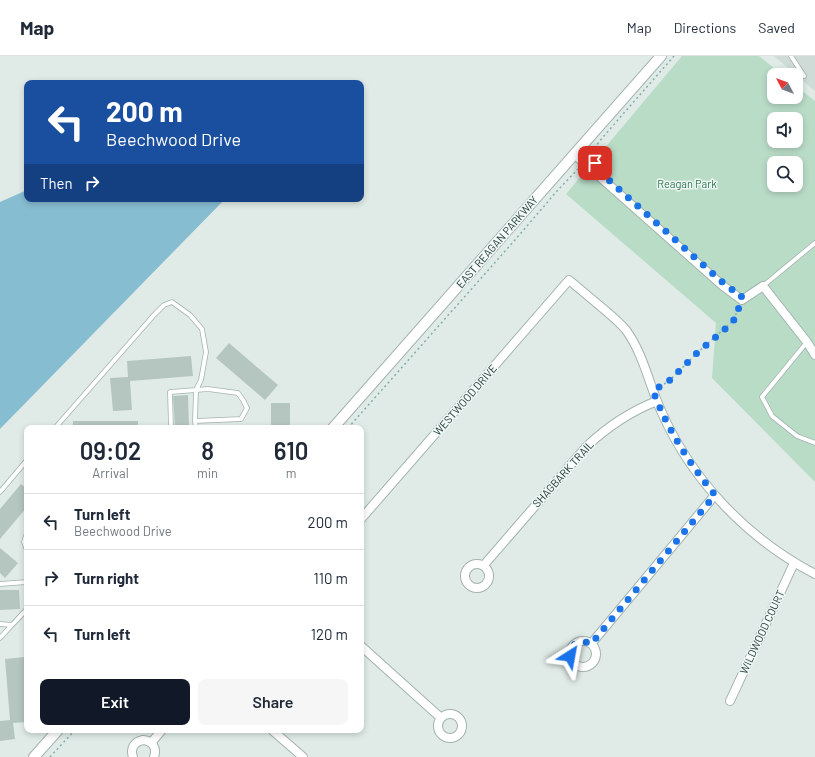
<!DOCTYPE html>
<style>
:root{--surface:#fff;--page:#f6f6f7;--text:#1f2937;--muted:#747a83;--line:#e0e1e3;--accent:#111827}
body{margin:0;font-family:Barlow,sans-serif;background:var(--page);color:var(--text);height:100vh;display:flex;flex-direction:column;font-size:15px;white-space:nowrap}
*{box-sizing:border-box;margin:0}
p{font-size:13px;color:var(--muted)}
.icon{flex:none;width:22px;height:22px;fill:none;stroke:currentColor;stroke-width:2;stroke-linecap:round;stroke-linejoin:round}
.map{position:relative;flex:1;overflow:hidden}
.drawer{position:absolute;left:24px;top:369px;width:340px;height:308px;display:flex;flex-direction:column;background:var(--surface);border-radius:8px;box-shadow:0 2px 6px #0003}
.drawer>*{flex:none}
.top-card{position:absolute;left:24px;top:24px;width:340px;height:122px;border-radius:8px;box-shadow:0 2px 6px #0003;background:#1a4fa0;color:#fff;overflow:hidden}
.needle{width:26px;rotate:311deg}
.buttons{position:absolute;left:767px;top:12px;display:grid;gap:8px}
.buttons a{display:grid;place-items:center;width:36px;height:36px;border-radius:8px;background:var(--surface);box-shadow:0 2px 6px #0003;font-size:20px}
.pin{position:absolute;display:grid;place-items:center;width:34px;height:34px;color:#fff;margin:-17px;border-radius:8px;box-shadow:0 2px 6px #0006}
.me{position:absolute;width:44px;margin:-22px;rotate:34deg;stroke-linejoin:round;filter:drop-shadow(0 0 3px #0008)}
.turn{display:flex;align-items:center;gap:14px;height:84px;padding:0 16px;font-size:18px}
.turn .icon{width:52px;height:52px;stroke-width:2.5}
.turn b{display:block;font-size:28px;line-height:34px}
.then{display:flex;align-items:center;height:38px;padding:0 16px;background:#0003;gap:8px;font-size:15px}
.eta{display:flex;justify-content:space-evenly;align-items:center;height:68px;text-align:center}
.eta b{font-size:24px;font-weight:600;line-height:28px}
.action{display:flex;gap:8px;margin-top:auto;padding:8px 16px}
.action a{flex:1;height:46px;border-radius:8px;background:var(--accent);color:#fff;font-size:16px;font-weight:600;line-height:46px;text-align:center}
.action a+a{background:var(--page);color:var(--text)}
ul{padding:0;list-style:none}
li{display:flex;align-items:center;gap:12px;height:56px;padding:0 16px;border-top:1px solid var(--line)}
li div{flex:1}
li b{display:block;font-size:15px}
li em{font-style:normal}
header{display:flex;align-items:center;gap:24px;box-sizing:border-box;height:56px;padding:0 20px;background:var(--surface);border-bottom:1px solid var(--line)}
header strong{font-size:19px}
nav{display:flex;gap:22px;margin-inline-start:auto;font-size:14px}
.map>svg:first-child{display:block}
</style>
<header>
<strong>Map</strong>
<nav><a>Map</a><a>Directions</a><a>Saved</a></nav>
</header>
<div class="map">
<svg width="815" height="701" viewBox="0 0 815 701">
<rect width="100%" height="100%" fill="#e0ebe7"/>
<!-- built -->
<path fill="#cedbd7" d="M 774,0 L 815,0 L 815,35 Z"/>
<!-- green -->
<path fill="#b9dcc7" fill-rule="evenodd" d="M 682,0 L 759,0 L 783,19 L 774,19 L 774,41 L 796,41 L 796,30 L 815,45 L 815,426 L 712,322 L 716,267 L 566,138 ZM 774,63 L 796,63 L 796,85 L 774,85 ZM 774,107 L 796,107 L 796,129 L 774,129 Z"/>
<!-- water -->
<path fill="#87bdd1" d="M 27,134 L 27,143 L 225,143 L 0,373 L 0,146 Z"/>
<!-- building -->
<path fill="#b5c6c1" d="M 229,287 L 278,329 L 265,344 L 216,302 Z
M 191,300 L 193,320 L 130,325 L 132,354 L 113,355 L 110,322 L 128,321 L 127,305 Z
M 188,339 L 189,372 L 175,372 L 173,340 Z
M 271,347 L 290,347 L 290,372 L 271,372 Z
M 73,365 L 138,365 L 138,372 L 73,372 Z
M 21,428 L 27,433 L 27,451 L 0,483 L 0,453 Z
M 0,492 L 18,507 L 5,522 L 0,517 Z
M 0,534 L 19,534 L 20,553 L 0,554 Z
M 25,601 L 27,627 L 27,666 L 13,667 L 15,683 L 0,685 L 0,665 L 10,664 L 5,603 Z"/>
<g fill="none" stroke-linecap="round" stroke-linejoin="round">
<defs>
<path id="service" d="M 791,0 L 804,20
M 763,230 L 815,187
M 807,286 L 762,341 L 772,360 L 797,380 L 815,387
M 195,365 L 196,334 L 208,333 L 238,337 L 243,344 L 247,352 L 241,363 L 195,365 L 196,372
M 55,372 L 154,259 L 164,249 L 172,246 L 190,259 L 202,273 L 206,296 L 201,324 L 196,334 L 170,336 L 171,372
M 0,436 L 27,404
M 27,477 L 24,486 L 27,494
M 0,528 L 27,526
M 0,568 L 12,569 L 0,582
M 12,569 L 27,553"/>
<path id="minor" d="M 574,98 L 723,230 L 742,244 L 763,230 L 807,286 L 815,299
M 361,463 L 569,224 C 581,234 594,245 606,255 C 613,261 620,267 626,274 C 644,299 649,329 662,357 C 693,426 748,483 815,518
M465 520a12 12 0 1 1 24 0a12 12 0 1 1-24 0Z
M 484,509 L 586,391 C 607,371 629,356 657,345
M570 598a13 13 0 1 1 26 0a13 13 0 1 1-26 0Z
M 591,588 L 715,439
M 361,590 L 441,662
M 730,645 L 794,507
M438 670a12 12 0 1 1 24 0a12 12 0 1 1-24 0Z
M 272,674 L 303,701
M 151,687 L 162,674
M 133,701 C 130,692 134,686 143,684 C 153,685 157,692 154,701"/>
<path id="tertiary" d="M 333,372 L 661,0
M 34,701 L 58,674"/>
</defs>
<!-- service casing -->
<use href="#service" stroke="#a3b3af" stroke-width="5.5"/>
<!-- minor casing -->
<use href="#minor" stroke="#a3b3af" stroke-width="10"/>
<!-- tertiary casing -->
<use href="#tertiary" stroke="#a3b3af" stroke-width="12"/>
<!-- path -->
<path stroke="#80afa6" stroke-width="1.5" stroke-dasharray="2 3" stroke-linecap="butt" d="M 590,98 L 593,105
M 588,100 L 603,81 L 674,0
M 660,331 L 670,324 L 696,298 L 733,265 L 739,251
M 348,372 L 515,184 L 557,135 L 578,113
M 50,701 L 75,674"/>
<!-- service -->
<use href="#service" stroke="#fff" stroke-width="4"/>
<!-- minor -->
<use href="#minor" stroke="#fff" stroke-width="8"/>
<!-- tertiary -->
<use href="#tertiary" stroke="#fff" stroke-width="10"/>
</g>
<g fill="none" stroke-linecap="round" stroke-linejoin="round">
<!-- route -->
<path stroke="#1a73e8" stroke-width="7" stroke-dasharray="0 12.6" d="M 570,600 C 570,588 580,582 591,588 L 715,439 C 689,407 668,374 653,335 L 670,324 L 696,298 L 733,266 L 742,244 L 741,238 L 731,233 L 721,225 L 601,117 L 595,107"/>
</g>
<g text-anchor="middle" stroke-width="3" stroke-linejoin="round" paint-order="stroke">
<!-- park labels -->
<g font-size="11" fill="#2b724f" stroke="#f0f8f5">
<text x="687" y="132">Reagan Park</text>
</g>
<!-- street labels -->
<g font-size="11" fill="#213b37" stroke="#f0f8f5">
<text transform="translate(497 186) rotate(-49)" y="4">EAST REAGAN PARKWAY</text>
<text transform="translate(465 344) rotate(-49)" y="4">WESTWOOD DRIVE</text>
<text transform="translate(563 418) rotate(-48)" y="4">SHAGBARK TRAIL</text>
<text transform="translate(762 576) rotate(-65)" y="4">WILDWOOD COURT</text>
</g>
</g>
</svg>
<div class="buttons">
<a><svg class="needle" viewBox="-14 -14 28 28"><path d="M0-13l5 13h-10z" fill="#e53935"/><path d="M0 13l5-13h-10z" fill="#747a83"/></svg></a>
<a><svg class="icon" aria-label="sound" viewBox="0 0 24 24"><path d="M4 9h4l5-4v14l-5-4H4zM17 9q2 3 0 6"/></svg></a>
<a><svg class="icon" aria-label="search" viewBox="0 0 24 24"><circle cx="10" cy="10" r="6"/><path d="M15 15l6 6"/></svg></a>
</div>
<div class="pin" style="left:595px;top:107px;background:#d93025"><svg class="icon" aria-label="arrive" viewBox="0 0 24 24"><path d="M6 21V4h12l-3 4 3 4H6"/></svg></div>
<svg class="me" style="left:570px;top:600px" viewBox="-20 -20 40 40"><path d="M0-17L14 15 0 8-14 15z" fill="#1a73e8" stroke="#fff" stroke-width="4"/></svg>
<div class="top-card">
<div class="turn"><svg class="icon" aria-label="left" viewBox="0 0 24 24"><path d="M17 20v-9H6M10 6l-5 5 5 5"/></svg><div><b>200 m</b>Beechwood Drive</div></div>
<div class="then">Then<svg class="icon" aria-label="right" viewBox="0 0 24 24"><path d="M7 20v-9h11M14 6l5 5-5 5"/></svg></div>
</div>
<section class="drawer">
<div class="eta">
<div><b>09:02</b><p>Arrival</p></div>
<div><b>8</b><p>min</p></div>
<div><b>610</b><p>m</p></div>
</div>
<ul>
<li><svg class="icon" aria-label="left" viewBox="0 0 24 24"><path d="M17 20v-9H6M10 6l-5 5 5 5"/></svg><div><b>Turn left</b><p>Beechwood Drive</p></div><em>200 m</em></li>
<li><svg class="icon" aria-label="right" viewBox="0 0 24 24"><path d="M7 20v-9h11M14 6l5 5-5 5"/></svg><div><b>Turn right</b></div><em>110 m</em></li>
<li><svg class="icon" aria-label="left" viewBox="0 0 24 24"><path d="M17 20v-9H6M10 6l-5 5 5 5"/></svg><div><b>Turn left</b></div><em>120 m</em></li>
</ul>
<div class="action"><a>Exit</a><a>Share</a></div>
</section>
</div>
